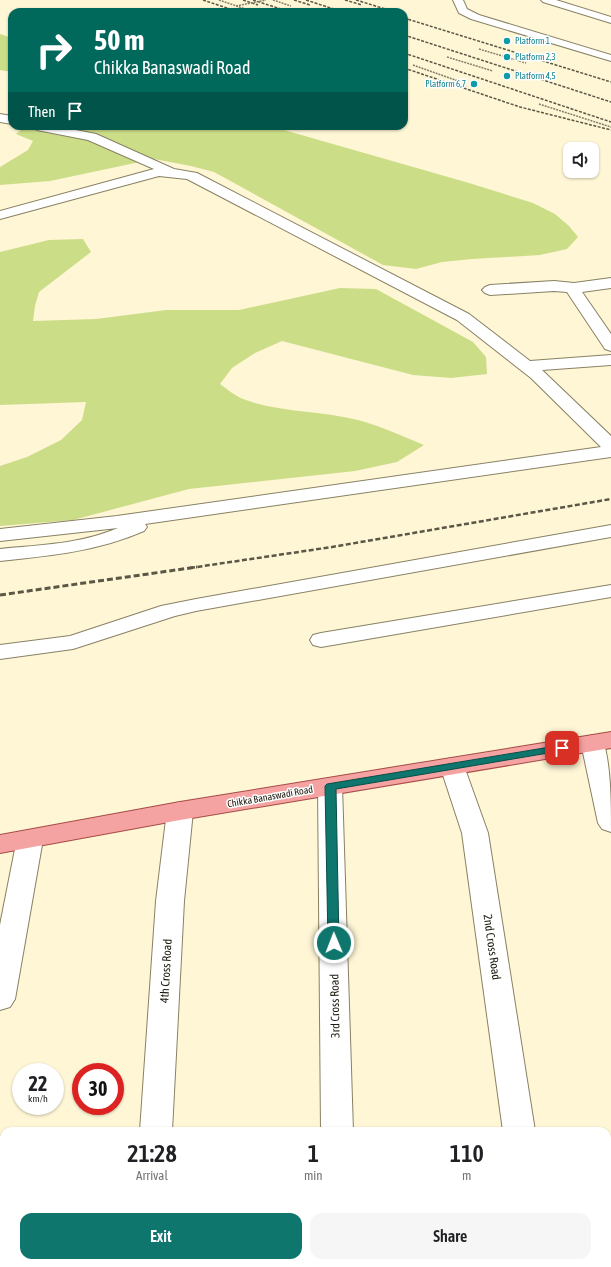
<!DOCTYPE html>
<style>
:root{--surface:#fff;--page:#f6f6f6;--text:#202124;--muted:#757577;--accent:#0f766e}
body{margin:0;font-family:"Asap Condensed",sans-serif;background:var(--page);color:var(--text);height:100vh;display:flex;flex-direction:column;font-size:15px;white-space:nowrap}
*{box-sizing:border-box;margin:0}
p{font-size:13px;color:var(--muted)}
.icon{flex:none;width:22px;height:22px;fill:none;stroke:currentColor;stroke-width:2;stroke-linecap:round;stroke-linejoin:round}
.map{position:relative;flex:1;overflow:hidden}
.drawer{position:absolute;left:0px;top:1127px;width:611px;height:140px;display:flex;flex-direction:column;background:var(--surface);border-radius:12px 12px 0 0;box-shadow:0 1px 3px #0004}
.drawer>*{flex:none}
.top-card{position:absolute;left:8px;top:8px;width:400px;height:122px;border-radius:12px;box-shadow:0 1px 3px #0004;background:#00695c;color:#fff;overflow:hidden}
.controls{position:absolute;left:563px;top:142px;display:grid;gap:8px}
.controls a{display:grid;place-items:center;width:36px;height:36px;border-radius:8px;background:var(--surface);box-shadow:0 1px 3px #0004;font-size:20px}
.speed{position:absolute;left:12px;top:1063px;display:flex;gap:8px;font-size:20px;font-weight:700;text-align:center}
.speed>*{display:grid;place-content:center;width:52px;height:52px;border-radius:50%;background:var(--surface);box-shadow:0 1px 3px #0004;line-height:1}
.speed small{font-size:10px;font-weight:400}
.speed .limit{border:6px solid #d22;background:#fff;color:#111}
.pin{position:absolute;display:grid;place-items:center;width:34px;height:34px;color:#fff;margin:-17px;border-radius:8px;box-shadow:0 2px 6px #0006}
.me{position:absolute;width:44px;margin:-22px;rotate:359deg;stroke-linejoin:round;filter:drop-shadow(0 0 3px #0008)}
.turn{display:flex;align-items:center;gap:14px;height:84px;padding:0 20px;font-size:18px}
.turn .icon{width:52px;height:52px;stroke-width:2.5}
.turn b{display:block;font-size:28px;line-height:34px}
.then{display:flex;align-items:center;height:38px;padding:0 20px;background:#0003;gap:8px;font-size:15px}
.eta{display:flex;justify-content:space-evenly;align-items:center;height:68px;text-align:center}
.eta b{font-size:24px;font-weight:600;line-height:28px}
.action{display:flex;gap:8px;margin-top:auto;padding:8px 20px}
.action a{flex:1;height:46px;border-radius:12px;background:var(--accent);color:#fff;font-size:16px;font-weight:600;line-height:46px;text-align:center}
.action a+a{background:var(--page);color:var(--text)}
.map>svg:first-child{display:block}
</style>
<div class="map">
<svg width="611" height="1267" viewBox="0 0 611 1267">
<rect width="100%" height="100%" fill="#fef6d5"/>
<!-- green -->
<path fill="#cd8" d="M 0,34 L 12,38 L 12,72 L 0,70 Z
M 26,126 L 270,126 L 469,183 L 533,203 L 555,214 L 569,226 L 578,237 L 567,249 L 540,255 L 472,259 L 442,262 L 416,269 L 383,265 L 214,172 L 191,166 L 154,159 L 50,181 L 0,185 L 0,167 L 28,150 L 33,141 L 16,134 Z
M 83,239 L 91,252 L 39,292 L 35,306 L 33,321 L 96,319 L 166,310 L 239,310 L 340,288 L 376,289 L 473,342 L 486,357 L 487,374 L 451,378 L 413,375 L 282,341 L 255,353 L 232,368 L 220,384 C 227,389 235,396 243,399 C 280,413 320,410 358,420 C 381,426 402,436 424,445 L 397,462 L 355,471 L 189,489 L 73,520 L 0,526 L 0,466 L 27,457 L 61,440 L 82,420 L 86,402 L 0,405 L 0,252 L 49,240 Z"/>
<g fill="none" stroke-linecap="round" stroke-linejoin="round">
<defs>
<path id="minor" d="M 453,0 L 463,0 L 467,9 L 479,15 L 611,55 L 611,61 L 471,19 L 459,13 Z
M 541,0 L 556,0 L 611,17 L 611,23 L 543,2 Z
M 0,114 L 12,116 L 12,124 L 0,122 Z
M 31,126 L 55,126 L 96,134 L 174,169 L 197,173 L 469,314 L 530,361 L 611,355 L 611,365 L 542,370 L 611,436 L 611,457 L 145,524 L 147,527 L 144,531 C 98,551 50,556 0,561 L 0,549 C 39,545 81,544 118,528 L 0,541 L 0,529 L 117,516 L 601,447 L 531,378 L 457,320 L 187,179 L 159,176 L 0,219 L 0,211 L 154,169 L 88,140 L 37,130 Z
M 611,278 L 611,288 L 582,292 L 611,334 L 611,351 L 605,349 L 567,292 L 554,291 L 490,295 L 485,293 L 482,290 L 485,287 L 490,285 L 554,281 L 574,283 Z
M 611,525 L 611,537 L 196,611 L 175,616 L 73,649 L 0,659 L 0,645 L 70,636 L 161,606 L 196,599 Z
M 611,585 L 611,597 L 321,647 L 313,645 L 310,640 L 313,635 L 321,633 Z
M 593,735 L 602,738 C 611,761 611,804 611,832 L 602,829 L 598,823 L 581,743 L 584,738 Z
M 452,758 L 461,760 L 464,766 L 488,833 L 535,1131 L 503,1131 L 462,833 L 440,766 L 443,760 Z
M 330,778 L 339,780 L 342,786 L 353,1131 L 321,1131 L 318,786 L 321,780 Z
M 180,802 L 189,805 L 193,811 L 184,901 L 172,1131 L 140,1131 L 156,901 L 167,811 L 171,805 Z
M 30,830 L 39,833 L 43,839 L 15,999 L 10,1007 L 0,1010 L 0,925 L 17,839 L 21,833 Z
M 607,1182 L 611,1182 L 611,1210 L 607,1210 Z
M 0,1195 L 4,1195 L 4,1225 L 0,1225 Z
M 129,1263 L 163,1263 L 163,1267 L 129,1267 Z
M 324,1263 L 358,1263 L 358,1267 L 324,1267 Z
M 524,1263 L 558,1263 L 559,1267 L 525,1267 Z"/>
<path id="major" d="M 611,732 L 611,748 L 180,820 L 0,853 L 0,835 L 180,802 Z"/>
</defs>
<!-- minor casing -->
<use href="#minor" stroke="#888164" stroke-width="2"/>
<!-- major casing -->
<use href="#major" stroke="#a64b46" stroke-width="2"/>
<!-- path -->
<path stroke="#847e69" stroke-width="1.5" stroke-dasharray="2 1" stroke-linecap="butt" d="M 219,0 L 254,12
M 273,0 L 291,6
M 479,49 L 526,63
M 447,57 L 493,71
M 413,65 L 458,81
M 539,104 L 611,127"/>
<!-- minor -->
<use href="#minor" fill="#fff" fill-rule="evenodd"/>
<!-- major -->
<use href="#major" fill="#f5a3a2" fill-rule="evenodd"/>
<!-- rail-far2 -->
<path stroke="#5b5746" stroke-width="1.5" stroke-dasharray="3 1.5" stroke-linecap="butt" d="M 203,0 L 239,12
M 243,0 L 258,5
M 253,0 L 290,12
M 294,0 L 310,5
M 306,0 L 343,12
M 345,0 L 362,5
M 356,0 L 395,12
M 404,18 L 611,82
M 404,35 L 611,102
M 404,53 L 611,122
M 404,68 L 520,107 L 611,130"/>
<!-- rail-far1 -->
<path stroke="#5b5746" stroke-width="2.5" stroke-dasharray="5 2.5" stroke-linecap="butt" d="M 190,568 L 332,547 L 611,499"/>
<!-- rail -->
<path stroke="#5b5746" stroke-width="3" stroke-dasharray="6 3" stroke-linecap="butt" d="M 0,595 L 197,567"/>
<!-- path-bridge -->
<path stroke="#847e69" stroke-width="1.5" stroke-dasharray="2 1" stroke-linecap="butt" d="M 236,6 L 266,0"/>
</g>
<!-- route -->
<path fill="#0f766e" stroke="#0a4d48" d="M 562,745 L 567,748 L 566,750 L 336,789 L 339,943 L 338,946 L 329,946 L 328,943 L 325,786 L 327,784 Z"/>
<!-- markers -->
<g fill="#0f9aa8" stroke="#fff" stroke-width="1.5">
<circle cx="507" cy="41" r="4"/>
<circle cx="507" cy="57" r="4"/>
<circle cx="507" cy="76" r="4"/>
<circle cx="474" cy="84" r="4"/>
</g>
<g text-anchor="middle" stroke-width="3" stroke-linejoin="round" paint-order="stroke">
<!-- far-culture labels -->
<g font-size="9" fill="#0d838f" stroke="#fff" text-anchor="start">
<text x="515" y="44">Platform 1</text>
<text x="515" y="60">Platform 2,3</text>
<text x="515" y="79">Platform 4,5</text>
<text x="466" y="87" text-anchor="end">Platform 6,7</text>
</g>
<!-- street labels -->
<g font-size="10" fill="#1d1a0f" stroke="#fff">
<text transform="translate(270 796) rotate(-10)" y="4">Chikka Banaswadi Road</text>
</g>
<!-- near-street labels -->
<g font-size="12" fill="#1d1a0f" stroke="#fff">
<text transform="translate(492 947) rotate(82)" y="4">2nd Cross Road</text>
<text transform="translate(166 971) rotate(-87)" y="4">4th Cross Road</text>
<text transform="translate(335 1006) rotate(-91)" y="4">3rd Cross Road</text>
</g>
</g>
</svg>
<div class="controls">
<a><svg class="icon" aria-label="sound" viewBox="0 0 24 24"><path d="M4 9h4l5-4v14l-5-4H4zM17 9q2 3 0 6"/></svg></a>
</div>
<div class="speed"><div>22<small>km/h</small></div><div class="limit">30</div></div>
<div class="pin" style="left:562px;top:748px;background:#d93025"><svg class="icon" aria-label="arrive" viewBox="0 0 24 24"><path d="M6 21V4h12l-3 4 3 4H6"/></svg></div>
<svg class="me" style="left:334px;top:943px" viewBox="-20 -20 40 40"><circle r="17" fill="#0f766e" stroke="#fff" stroke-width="3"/><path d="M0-11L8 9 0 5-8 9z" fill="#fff"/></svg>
<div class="top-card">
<div class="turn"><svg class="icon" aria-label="right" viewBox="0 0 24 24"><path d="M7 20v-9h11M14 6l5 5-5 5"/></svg><div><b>50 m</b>Chikka Banaswadi Road</div></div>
<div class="then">Then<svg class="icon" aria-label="arrive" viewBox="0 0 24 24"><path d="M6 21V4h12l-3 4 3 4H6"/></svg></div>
</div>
<section class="drawer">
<div class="eta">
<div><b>21:28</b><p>Arrival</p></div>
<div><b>1</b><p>min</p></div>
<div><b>110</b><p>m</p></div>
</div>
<div class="action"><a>Exit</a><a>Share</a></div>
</section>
</div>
